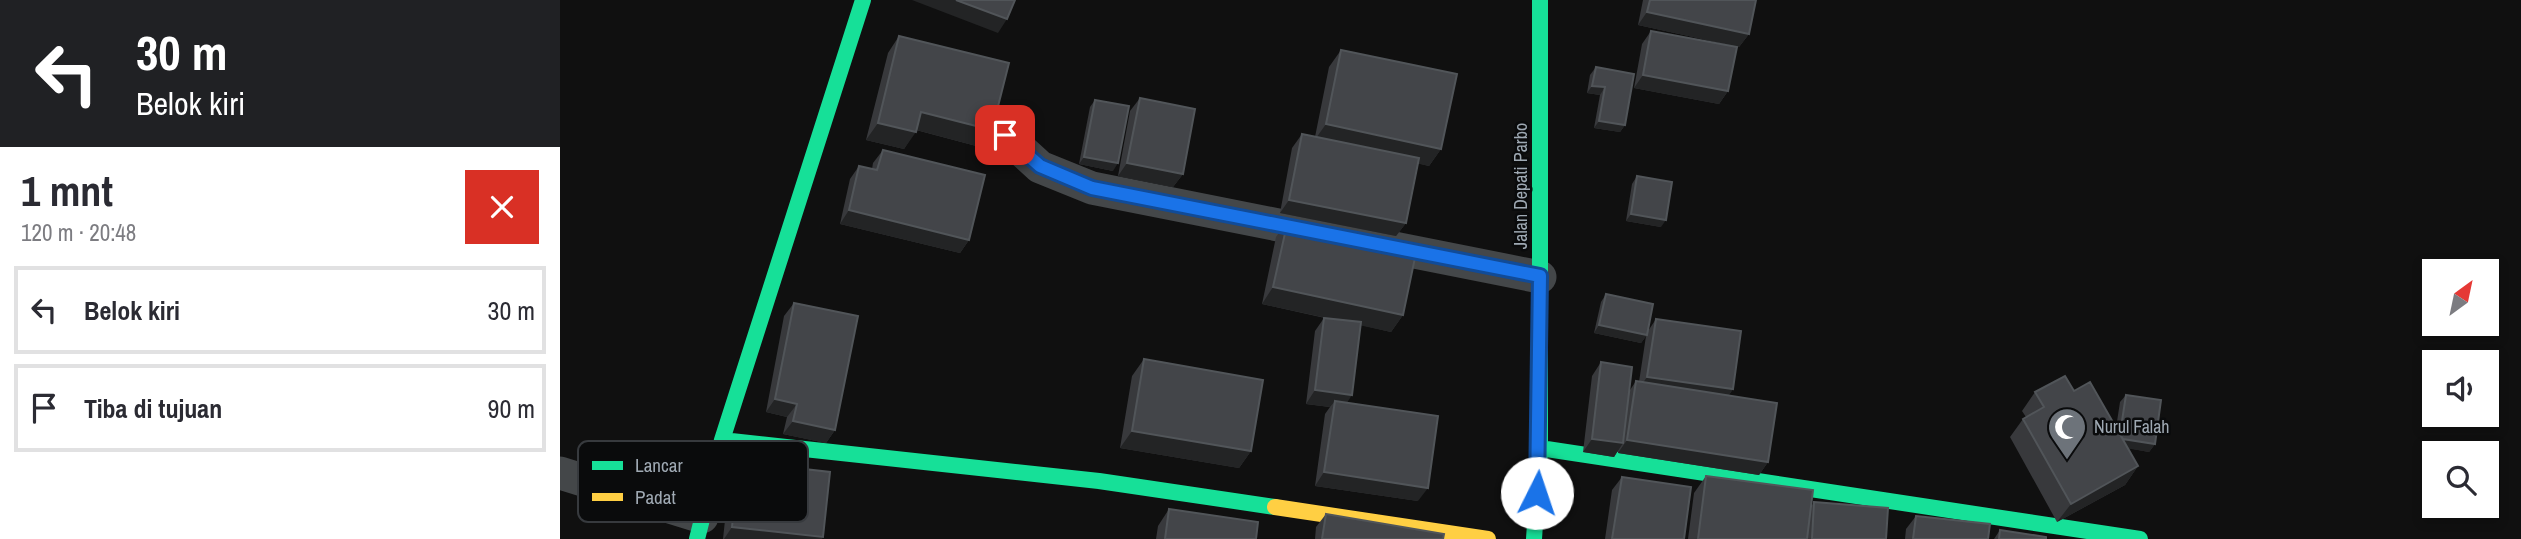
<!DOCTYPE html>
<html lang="id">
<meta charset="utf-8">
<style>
:root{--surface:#fff;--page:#f7f7f7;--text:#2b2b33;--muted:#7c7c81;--line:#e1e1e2}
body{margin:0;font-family:"Archivo Narrow",sans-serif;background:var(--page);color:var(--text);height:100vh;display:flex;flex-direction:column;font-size:26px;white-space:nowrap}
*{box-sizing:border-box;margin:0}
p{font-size:23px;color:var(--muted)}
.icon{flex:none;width:38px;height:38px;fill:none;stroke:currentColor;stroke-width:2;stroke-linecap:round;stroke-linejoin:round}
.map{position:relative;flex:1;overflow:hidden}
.panel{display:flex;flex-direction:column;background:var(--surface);width:560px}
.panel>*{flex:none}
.top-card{background:#202124;color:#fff;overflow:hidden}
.needle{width:46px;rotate:33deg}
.fabs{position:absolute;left:1862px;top:259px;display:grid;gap:14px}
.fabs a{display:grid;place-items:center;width:77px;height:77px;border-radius:0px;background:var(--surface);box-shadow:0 4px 10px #0003;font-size:35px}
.pin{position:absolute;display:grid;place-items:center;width:60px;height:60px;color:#fff;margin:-30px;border-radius:14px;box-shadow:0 4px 10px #0006}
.me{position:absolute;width:77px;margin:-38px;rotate:4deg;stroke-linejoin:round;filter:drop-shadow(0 0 5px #0008)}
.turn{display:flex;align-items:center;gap:24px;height:147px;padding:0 21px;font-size:32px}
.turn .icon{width:91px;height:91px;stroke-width:2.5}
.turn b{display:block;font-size:49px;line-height:60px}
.round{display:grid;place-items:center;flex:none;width:74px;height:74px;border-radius:0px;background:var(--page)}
.headline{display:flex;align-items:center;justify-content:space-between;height:119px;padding:0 21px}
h1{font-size:42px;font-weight:700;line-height:52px}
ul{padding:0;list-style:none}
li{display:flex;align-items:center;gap:21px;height:88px;margin:0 14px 10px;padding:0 7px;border:4px solid var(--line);border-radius:0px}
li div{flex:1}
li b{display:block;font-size:26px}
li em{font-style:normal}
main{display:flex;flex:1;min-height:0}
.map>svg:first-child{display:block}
</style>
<main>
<section class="panel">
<div class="top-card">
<div class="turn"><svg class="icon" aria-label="left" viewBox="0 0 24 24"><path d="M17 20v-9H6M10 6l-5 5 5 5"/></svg><div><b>30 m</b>Belok kiri</div></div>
</div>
<div class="headline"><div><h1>1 mnt</h1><p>120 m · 20:48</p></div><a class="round" style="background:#d93025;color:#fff"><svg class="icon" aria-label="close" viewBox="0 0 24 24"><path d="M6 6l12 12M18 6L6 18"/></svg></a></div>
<ul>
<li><svg class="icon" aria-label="left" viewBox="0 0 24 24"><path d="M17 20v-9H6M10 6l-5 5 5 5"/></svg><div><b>Belok kiri</b></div><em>30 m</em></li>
<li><svg class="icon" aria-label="arrive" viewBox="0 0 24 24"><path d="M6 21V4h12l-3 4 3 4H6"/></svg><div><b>Tiba di tujuan</b></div><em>90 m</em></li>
</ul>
</section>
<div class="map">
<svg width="1961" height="539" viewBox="0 0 1961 539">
<rect width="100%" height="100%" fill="#101010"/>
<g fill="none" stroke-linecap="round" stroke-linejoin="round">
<!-- street -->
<path stroke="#444749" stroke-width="33" d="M 445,135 L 480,167 L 532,188 L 980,277
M 0,473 L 142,517"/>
<!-- fast -->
<path stroke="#16e098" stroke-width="16" d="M 162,440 L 539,481 L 715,507
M 980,448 L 1580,539
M 137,539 L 162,440 L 303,0
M 974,539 L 980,448 L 980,0"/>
<!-- slow -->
<path stroke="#ffcf43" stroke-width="16" d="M 715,507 L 928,539"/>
</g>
<!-- wall -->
<path fill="#38393c" d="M 1083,0 L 1196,0 L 1189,34 L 1179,47 L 1078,25 Z
M 1091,31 L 1168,91 L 1159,104 L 1074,88 L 1082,44 Z
M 339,36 L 420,147 L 356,130 L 344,149 L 306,140 L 328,53 Z
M 781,50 L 881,149 L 869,166 L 857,163 L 846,223 L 836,236 L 720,213 L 732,148 L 742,134 L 755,137 L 769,67 Z
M 1036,67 L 1065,125 L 1060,132 L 1034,128 L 1040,95 L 1027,93 L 1030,75 Z
M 580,98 L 623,174 L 613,187 L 558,176 L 570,111 Z
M 535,100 L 553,171 L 519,164 L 530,107 Z
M 323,150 L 409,240 L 400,253 L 280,224 L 290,179 L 299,166 L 312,169 L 313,163 Z
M 1077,176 L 1101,227 L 1066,221 L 1072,184 Z
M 728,220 L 843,315 L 831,332 L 801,325 L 787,402 L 858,501 L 755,486 L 765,414 L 770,407 L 746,404 L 755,331 L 764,318 L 765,318 L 702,304 L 716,237 Z
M 1046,294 L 1088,331 L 1096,319 L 1173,389 L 1168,396 L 1208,462 L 1199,475 L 1058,453 L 1058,450 L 1054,457 L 1023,452 L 1032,376 L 1041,362 L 1070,390 L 1076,381 L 1079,382 L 1086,336 L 1081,343 L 1034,333 L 1041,302 Z
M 234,303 L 275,430 L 266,443 L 223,434 L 227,417 L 206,412 L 224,316 Z
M 584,359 L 691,451 L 679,468 L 560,448 L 572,376 Z
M 1514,391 L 1556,428 L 1560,402 L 1566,395 L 1595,444 L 1589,452 L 1568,448 L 1578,466 L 1565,485 L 1497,522 L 1450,437 L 1463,419 L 1466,417 L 1462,411 L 1475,392 Z
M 218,466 L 262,539 L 163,539 L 168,492 L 177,479 L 208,482 L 208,480 Z
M 1146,476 L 1251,507 L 1254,502 L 1326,539 L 1128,539 L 1134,493 Z
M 1062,477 L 1124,539 L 1045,539 L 1052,490 Z
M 609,509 L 696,539 L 596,539 L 598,526 Z
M 766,514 L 883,539 L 755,539 L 756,527 Z
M 1356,516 L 1428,539 L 1345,539 L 1346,529 Z
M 1440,530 L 1486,539 L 1434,539 Z"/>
<!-- shaded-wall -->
<path fill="#232425" d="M 352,0 L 396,0 L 447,19 L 438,33 Z
M 1087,12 L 1189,34 L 1179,47 L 1078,25 Z
M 1083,75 L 1168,91 L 1159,104 L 1074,88 Z
M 1032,86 L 1045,87 L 1040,95 L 1027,93 Z
M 361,112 L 432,130 L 420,147 L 349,128 Z
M 1039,121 L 1065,125 L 1060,132 L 1034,128 Z
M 318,123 L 356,132 L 344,149 L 306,140 Z
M 766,124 L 881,149 L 869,166 L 754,141 Z
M 524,157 L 558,163 L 553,171 L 519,164 Z
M 567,163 L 623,174 L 613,187 L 558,176 Z
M 729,200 L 846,223 L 836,236 L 720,213 Z
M 289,210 L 409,240 L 400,253 L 280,224 Z
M 1071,214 L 1106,220 L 1101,227 L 1066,221 Z
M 713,287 L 843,315 L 831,332 L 702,304 Z
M 1039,325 L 1087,335 L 1081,343 L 1034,333 Z
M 1087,377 L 1173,389 L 1164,403 L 1078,390 Z
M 755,390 L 792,395 L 783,409 L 775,401 L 770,407 L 746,404 Z
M 215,399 L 237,404 L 227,417 L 206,412 Z
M 233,421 L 275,430 L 266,443 L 223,434 Z
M 572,431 L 691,451 L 679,468 L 560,448 Z
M 1032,439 L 1063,443 L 1054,457 L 1023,452 Z
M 1559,439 L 1595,444 L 1589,452 L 1554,446 Z
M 1067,440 L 1208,462 L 1199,475 L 1058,453 Z
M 1578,466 L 1565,485 L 1497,522 L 1511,504 Z
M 764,472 L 868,488 L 858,501 L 755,486 Z
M 172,527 L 263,537 L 262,539 L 164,539 Z"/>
<!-- building -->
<path fill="#434549" stroke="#515559" stroke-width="2" d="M 396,0 L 455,0 L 447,19 Z
M 1090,0 L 1196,0 L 1189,34 L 1087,12 Z
M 1091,31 L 1177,47 L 1168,91 L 1083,75 Z
M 339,36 L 449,63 L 432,130 L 361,112 L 356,132 L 318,123 Z
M 781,50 L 897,74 L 881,149 L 766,124 Z
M 1036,67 L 1074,74 L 1065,125 L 1039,121 L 1045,87 L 1032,86 Z
M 580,98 L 635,109 L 623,174 L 567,163 Z
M 535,100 L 569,106 L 558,163 L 524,157 Z
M 742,134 L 859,158 L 846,223 L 729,200 Z
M 323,150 L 425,175 L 409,240 L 289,210 L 299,166 L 317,170 Z
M 1077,176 L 1112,182 L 1106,220 L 1071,214 Z
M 728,220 L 857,248 L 843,315 L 713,287 Z
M 1046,294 L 1093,304 L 1087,335 L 1039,325 Z
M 234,303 L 298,316 L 275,430 L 233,421 L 237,404 L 215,399 Z
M 764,318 L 801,322 L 792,395 L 755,390 Z
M 1096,319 L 1181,331 L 1173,389 L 1087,377 Z
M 584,359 L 703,380 L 691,451 L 572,431 Z
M 1041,362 L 1072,367 L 1063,443 L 1032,439 Z
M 1505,376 L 1514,391 L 1530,382 L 1578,466 L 1511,504 L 1463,419 L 1484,407 L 1475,392 Z
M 1076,381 L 1217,403 L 1208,462 L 1067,440 Z
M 1566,395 L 1601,400 L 1595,444 L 1563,439 L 1560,434 Z
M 775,401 L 878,416 L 868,488 L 764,472 Z
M 218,466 L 270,472 L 263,537 L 172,527 L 177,479 L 216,483 Z
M 1146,476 L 1253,490 L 1247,539 L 1138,539 Z
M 1062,477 L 1131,487 L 1124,539 L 1052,539 Z
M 1254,502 L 1328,508 L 1326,539 L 1252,539 Z
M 609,509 L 698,522 L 696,539 L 605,539 Z
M 766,514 L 884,534 L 883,539 L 762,539 Z
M 1356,516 L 1430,524 L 1428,539 L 1353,539 Z
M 1440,530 L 1486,537 L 1486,539 L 1439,539 Z"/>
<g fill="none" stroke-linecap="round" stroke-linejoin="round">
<defs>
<path id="route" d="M 445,135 L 480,166 L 532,188 L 980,276 L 977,493"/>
</defs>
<!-- route casing -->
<use href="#route" stroke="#114b97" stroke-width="18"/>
<!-- route -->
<use href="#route" stroke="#1a73e8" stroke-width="12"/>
</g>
<!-- icons -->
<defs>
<symbol id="mosque-pin" viewBox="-11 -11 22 30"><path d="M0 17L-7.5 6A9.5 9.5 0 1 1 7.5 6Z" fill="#6d737a" stroke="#0a0b0c"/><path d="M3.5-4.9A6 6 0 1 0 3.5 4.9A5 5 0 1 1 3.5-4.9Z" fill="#fff"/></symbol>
</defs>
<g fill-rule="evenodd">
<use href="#mosque-pin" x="1485" y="405" width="44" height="60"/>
</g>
<g text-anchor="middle" stroke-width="5" stroke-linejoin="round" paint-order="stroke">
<!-- street labels -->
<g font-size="18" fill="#9fa9b3" stroke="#0a0b0c">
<text transform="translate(961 186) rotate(-90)" y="6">Jalan Depati Parbo</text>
</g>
<!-- poi labels -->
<g font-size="18" fill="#9fa9b3" stroke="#0a0b0c" text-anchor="start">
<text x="1534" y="433">Nurul Falah</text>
</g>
</g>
<!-- legend -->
<rect x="18" y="441" width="230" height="81" rx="10" fill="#0a0b0c" stroke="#373a3e" stroke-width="2"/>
<rect x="32" y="461" width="31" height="9" fill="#16e098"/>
<rect x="32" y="493" width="31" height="8" fill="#ffcf43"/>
<g font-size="19" fill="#9fa9b3">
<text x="75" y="472">Lancar</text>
<text x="75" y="504">Padat</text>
</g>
</svg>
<div class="fabs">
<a><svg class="needle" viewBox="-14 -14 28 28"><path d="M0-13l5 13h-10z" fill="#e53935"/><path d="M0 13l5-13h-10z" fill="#7c7c81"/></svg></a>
<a><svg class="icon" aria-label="sound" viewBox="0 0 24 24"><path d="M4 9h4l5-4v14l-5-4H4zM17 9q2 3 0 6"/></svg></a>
<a><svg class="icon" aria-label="search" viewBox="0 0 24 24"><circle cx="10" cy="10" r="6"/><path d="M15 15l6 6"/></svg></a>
</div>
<div class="pin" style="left:445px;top:135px;background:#d93025"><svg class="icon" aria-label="arrive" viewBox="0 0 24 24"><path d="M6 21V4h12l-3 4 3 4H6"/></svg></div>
<svg class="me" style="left:977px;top:493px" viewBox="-20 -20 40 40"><circle r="19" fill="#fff"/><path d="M0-13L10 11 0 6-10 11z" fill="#1a73e8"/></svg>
</div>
</main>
